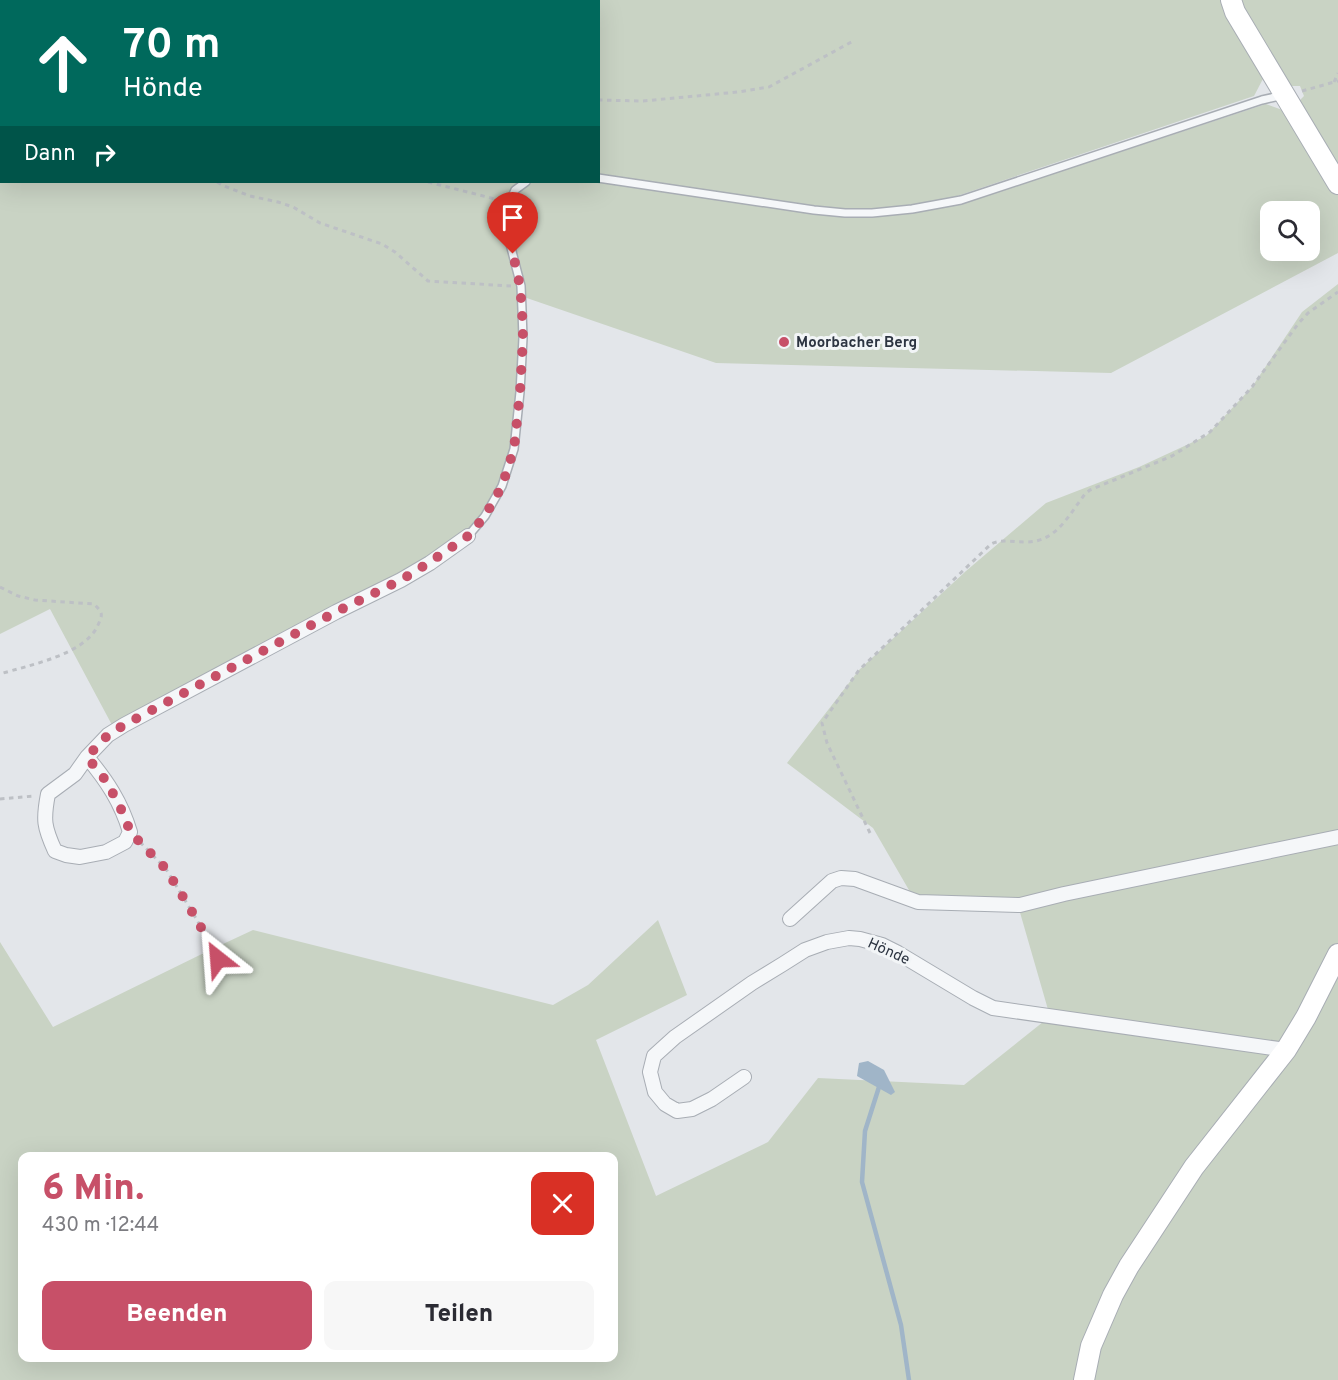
<!DOCTYPE html>
<html lang="de">
<meta charset="utf-8">
<style>
:root{--surface:#fff;--page:#f7f7f7;--text:#2b2b33;--muted:#7c7c81;--accent:#c75068}
body{margin:0;font-family:Overpass,sans-serif;background:var(--page);color:var(--text);height:100vh;display:flex;flex-direction:column;font-size:22px;white-space:nowrap}
*{box-sizing:border-box;margin:0}
p{font-size:20px;color:var(--muted)}
.icon{flex:none;width:33px;height:33px;fill:none;stroke:currentColor;stroke-width:2;stroke-linecap:round;stroke-linejoin:round}
.map{position:relative;flex:1;overflow:hidden}
.side{position:absolute;left:18px;top:1152px;width:600px;height:210px;display:flex;flex-direction:column;background:var(--surface);border-radius:12px;box-shadow:0 6px 24px #0002}
.side>*{flex:none}
.banner{position:absolute;left:0px;top:0px;width:600px;height:183px;box-shadow:0 6px 24px #0002;background:#00695c;color:#fff;overflow:hidden}
.buttons{position:absolute;left:1260px;top:201px;display:grid;gap:12px}
.buttons a{display:grid;place-items:center;width:60px;height:60px;border-radius:12px;background:var(--surface);box-shadow:0 6px 24px #0002;font-size:30px}
.pin{position:absolute;display:grid;place-items:center;width:51px;height:51px;color:#fff;margin:-62px -26px;border-radius:50% 50% 50% 0;rotate:-45deg;box-shadow:0 0 6px #0007}
.pin .icon{rotate:45deg}
.me{position:absolute;width:66px;margin:-33px;rotate:332deg;stroke-linejoin:round;filter:drop-shadow(0 0 4px #0008)}
.turn{display:flex;align-items:center;gap:21px;height:126px;padding:0 24px;font-size:27px}
.turn .icon{width:78px;height:78px;stroke-width:2.5}
.turn b{display:block;font-size:42px;line-height:51px}
.then{display:flex;align-items:center;height:57px;padding:0 24px;background:#0003;gap:12px;font-size:22px}
.round{display:grid;place-items:center;flex:none;width:63px;height:63px;border-radius:12px;background:var(--page)}
.summary{display:flex;align-items:center;justify-content:space-between;height:102px;padding:0 24px}
h1{font-size:36px;font-weight:800;line-height:45px;color:var(--accent)}
.button{display:flex;gap:12px;margin-top:auto;padding:12px 24px}
.button a{flex:1;height:69px;border-radius:12px;background:var(--accent);color:#fff;font-size:24px;font-weight:800;line-height:69px;text-align:center}
.button a+a{background:var(--page);color:var(--text)}
.map>svg:first-child{display:block}
</style>
<div class="map">
<svg width="1338" height="1380" viewBox="0 0 1338 1380">
<rect width="100%" height="100%" fill="#e3e6ea"/>
<!-- green -->
<path fill="#c9d3c4" fill-rule="evenodd" d="M 0,0 L 1225,0 L 1265,75 L 1254,96 L 951,198 L 953,204 L 1007,189 L 1266,104 L 1288,112 L 1338,195 L 1338,253 L 1111,373 L 716,363 L 518,295 L 520,340 L 518,393 L 512,449 L 500,484 L 482,515 L 466,534 L 414,569 L 112,725 L 50,609 L 0,634 ZM 2,2 L 598,2 L 598,182 L 2,182 ZM 1270,212 L 1310,212 L 1310,250 L 1270,250 Z
M 1242,0 L 1338,0 L 1338,168 L 1299,101 L 1304,96 L 1300,86 L 1289,86 L 1244,9 Z
M 1338,284 L 1338,833 L 1019,901 L 913,897 L 873,828 L 787,763 L 859,670 L 966,571 L 1046,503 L 1139,467 L 1206,436 L 1252,387 L 1302,312 Z
M 1338,841 L 1338,945 L 1284,1047 L 1049,1013 L 1019,909 Z
M 658,920 L 687,995 L 596,1040 L 656,1196 L 768,1142 L 818,1078 L 964,1085 L 1048,1018 L 1282,1051 L 1162,1209 L 1081,1380 L 0,1380 L 0,942 L 53,1027 L 208,951 L 253,930 L 553,1005 L 588,985 ZM 22,1156 L 614,1156 L 614,1358 L 22,1358 Z
M 1338,962 L 1338,1380 L 1088,1380 L 1092,1362 L 1132,1268 Z"/>
<!-- water -->
<path fill="#a0b5c8" d="M 868,1061 L 884,1070 L 895,1092 L 891,1095 L 857,1076 L 859,1063 Z"/>
<g fill="none" stroke-linecap="round" stroke-linejoin="round">
<!-- stream -->
<path stroke="#a0b5c8" stroke-width="4.5" d="M 879,1087 L 865,1131 L 862,1182 L 901,1325 L 909,1380"/>
<defs>
<path id="lane" d="M 598,178 L 814,210 L 845,213 L 872,213 L 912,209 L 961,200 L 1262,100 L 1284,95
M 468,536 L 485,516 L 502,486 L 514,449 L 520,392 L 523,338 L 522,310 L 521,286 L 503,217 L 515,190 L 526,182"/>
<path id="street" d="M 87,757 C 107,781 121,802 130,832 L 125,842 L 106,852 L 80,857 L 66,855 L 55,851 C 44,827 43,820 48,794 L 75,774 L 87,757 L 108,735 L 124,725 L 336,612 L 401,580 L 430,563 L 468,536
M 790,919 L 832,881 L 841,878 L 855,879 L 918,902 L 1020,905 L 1064,894 L 1338,837
M 744,1077 L 712,1099 L 692,1109 L 677,1111 L 665,1104 L 655,1092 L 650,1072 L 654,1056 L 675,1037 L 752,983 L 783,964 L 805,950 L 827,942 L 849,938 L 860,939 L 882,945 L 898,953 L 973,998 L 993,1008 L 1286,1050"/>
<path id="secondary" d="M 1231,0 L 1235,12 L 1338,184
M 1084,1380 L 1091,1346 L 1113,1295 L 1129,1266 L 1194,1167 L 1286,1050 L 1306,1017 L 1338,954"/>
</defs>
<!-- lane casing -->
<use href="#lane" stroke="#a8adb4" stroke-width="10"/>
<!-- street casing -->
<use href="#street" stroke="#a8adb4" stroke-width="16"/>
<!-- secondary casing -->
<use href="#secondary" stroke="#a8adb4" stroke-width="22"/>
<!-- path -->
<path stroke="#bdc0c5" stroke-width="3" stroke-dasharray="4.5 4.5" stroke-linecap="butt" d="M 1334,82 L 1338,73
M 0,90 L 2,90
M 1302,91 L 1338,81
M 598,100 L 643,101 L 738,92 L 769,87 L 855,40
M 217,182 L 224,186 L 250,196 L 278,202 L 293,207 L 320,223 L 382,244 L 395,252 L 428,281 L 511,286
M 428,182 L 499,200
M 0,587 L 18,596 L 35,600 L 94,604 C 103,613 103,614 98,625 C 85,655 29,665 0,674
M 0,799 L 34,796
M 870,833 L 827,743 L 822,723 L 859,670 L 991,544 C 1000,539 1013,542 1024,542 C 1056,543 1068,516 1085,494 L 1090,490 L 1172,456 L 1210,432 L 1252,387 L 1298,324 L 1308,313 L 1338,292
M 140,842 L 166,869 L 197,920 L 218,959"/>
<!-- lane -->
<use href="#lane" stroke="#f5f7f9" stroke-width="7"/>
<!-- street -->
<use href="#street" stroke="#f5f7f9" stroke-width="14"/>
<!-- secondary -->
<use href="#secondary" stroke="#fff" stroke-width="20"/>
</g>
<g fill="none" stroke-linecap="round" stroke-linejoin="round">
<!-- route -->
<path stroke="#c75068" stroke-width="10" stroke-dasharray="0 18" d="M 218,959 L 197,920 L 166,869 L 130,832 L 125,817 L 107,782 L 87,757 L 108,735 L 124,725 L 336,612 L 401,580 L 430,562 L 468,536 L 485,516 L 502,486 L 514,449 L 520,392 L 523,338 L 522,310 L 520,286 L 513,254"/>
</g>
<!-- markers -->
<circle fill="#c75068" stroke="#f2f5f7" stroke-width="2" cx="784" cy="342" r="6"/>
<g text-anchor="middle" stroke-width="6" stroke-linejoin="round" paint-order="stroke">
<!-- poi labels -->
<g font-size="15" font-weight="bold" fill="#2c3441" stroke="#f2f5f7" text-anchor="start">
<text x="796" y="347">Moorbacher Berg</text>
</g>
<!-- street labels -->
<g font-size="15" fill="#2c3441" stroke="#f2f5f7">
<text transform="translate(889 951) rotate(24)" y="5">Hönde</text>
</g>
</g>
</svg>
<div class="buttons">
<a><svg class="icon" aria-label="search" viewBox="0 0 24 24"><circle cx="10" cy="10" r="6"/><path d="M15 15l6 6"/></svg></a>
</div>
<div class="pin" style="left:513px;top:254px;background:#d93025"><svg class="icon" aria-label="arrive" viewBox="0 0 24 24"><path d="M6 21V4h12l-3 4 3 4H6"/></svg></div>
<svg class="me" style="left:218px;top:959px" viewBox="-20 -20 40 40"><path d="M0-17L14 15 0 8-14 15z" fill="#c75068" stroke="#fff" stroke-width="4"/></svg>
<div class="banner">
<div class="turn"><svg class="icon" aria-label="ahead" viewBox="0 0 24 24"><path d="M12 20V5M6 11l6-6 6 6"/></svg><div><b>70 m</b>Hönde</div></div>
<div class="then">Dann<svg class="icon" aria-label="right" viewBox="0 0 24 24"><path d="M7 20v-9h11M14 6l5 5-5 5"/></svg></div>
</div>
<section class="side">
<div class="summary"><div><h1>6 Min.</h1><p>430 m · 12:44</p></div><a class="round" style="background:#d93025;color:#fff"><svg class="icon" aria-label="close" viewBox="0 0 24 24"><path d="M6 6l12 12M18 6L6 18"/></svg></a></div>
<div class="button"><a>Beenden</a><a>Teilen</a></div>
</section>
</div>
